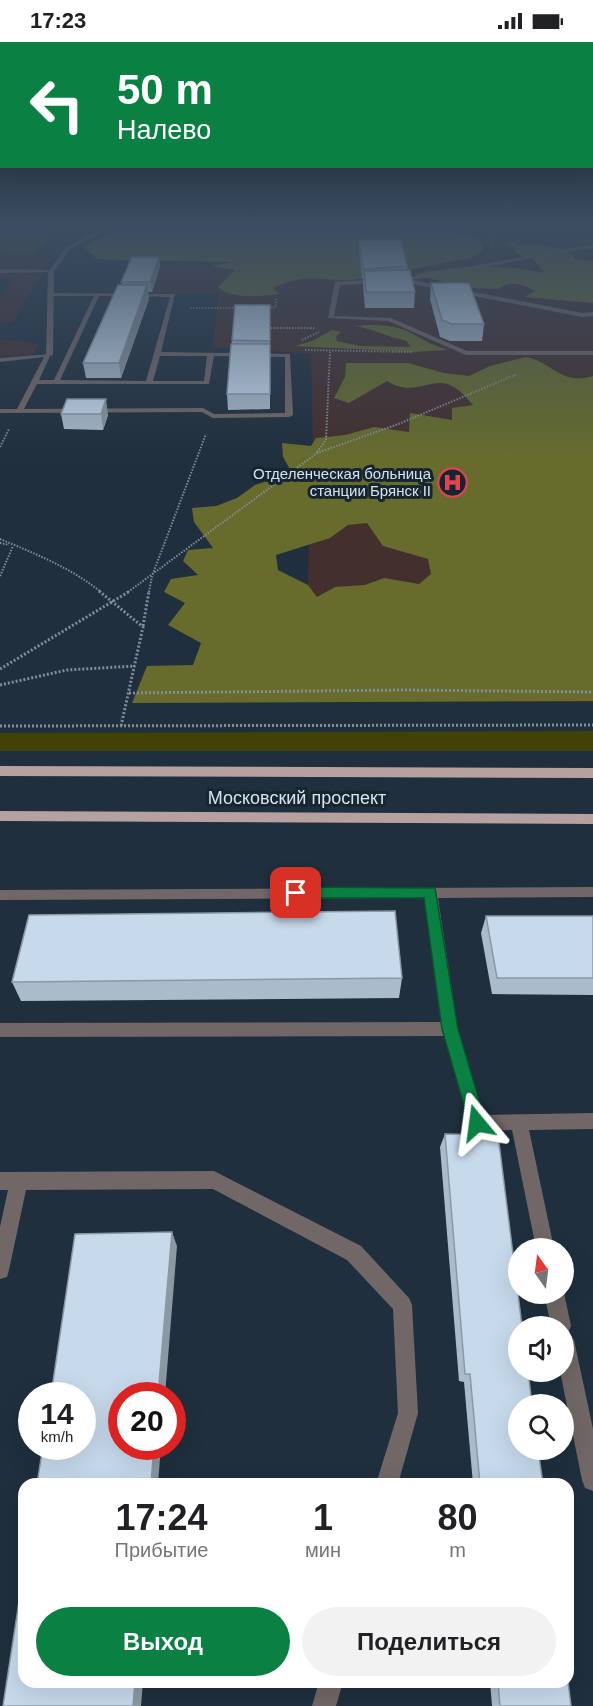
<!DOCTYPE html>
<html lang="ru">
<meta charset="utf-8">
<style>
:root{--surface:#fff;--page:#f2f2f2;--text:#202124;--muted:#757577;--accent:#0b8043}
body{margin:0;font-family:Arial,sans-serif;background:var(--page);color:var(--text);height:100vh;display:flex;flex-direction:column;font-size:22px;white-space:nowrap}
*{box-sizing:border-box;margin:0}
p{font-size:20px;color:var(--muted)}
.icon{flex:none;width:33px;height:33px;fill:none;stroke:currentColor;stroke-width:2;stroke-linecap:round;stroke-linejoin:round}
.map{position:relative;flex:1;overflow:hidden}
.panel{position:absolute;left:18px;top:1436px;width:556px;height:210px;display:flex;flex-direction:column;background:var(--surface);border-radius:18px;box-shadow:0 6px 24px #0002}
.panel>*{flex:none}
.guide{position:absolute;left:0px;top:0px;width:594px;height:126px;box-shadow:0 6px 24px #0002;background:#0b8043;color:#fff;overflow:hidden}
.needle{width:39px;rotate:346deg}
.fabs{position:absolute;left:508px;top:1196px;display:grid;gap:12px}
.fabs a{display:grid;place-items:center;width:66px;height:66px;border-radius:50%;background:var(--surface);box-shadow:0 6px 24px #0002;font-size:30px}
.speed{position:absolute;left:18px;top:1340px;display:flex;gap:12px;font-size:30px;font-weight:700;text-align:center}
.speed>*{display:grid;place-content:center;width:78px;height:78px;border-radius:50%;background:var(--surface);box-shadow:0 6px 24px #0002;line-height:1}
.speed small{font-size:15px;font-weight:400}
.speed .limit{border:9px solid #d22;background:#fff;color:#111}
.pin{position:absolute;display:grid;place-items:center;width:51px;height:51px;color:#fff;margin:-26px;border-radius:12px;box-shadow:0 3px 9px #0006}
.me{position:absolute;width:66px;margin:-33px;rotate:344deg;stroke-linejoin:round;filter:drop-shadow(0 0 4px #0008)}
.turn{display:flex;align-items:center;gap:21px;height:126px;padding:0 18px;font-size:27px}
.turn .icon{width:78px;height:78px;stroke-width:2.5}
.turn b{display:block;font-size:42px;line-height:51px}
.eta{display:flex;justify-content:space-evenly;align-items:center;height:102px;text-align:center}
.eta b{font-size:36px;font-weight:800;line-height:42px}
.action{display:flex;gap:12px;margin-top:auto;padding:12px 18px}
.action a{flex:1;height:69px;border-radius:36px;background:var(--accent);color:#fff;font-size:24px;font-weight:800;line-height:69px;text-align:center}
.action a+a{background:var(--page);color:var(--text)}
.status{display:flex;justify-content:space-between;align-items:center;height:42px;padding:0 30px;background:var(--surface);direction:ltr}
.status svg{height:16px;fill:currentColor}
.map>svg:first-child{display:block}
</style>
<div class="status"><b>17:23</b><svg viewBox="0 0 49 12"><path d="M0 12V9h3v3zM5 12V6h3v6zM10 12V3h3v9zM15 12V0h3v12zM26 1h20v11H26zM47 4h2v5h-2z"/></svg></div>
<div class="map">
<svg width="593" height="1664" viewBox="0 0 593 1664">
<rect width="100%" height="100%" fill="#1f2f3d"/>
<!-- industrial -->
<path fill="#432f30" d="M 0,216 L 51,216 L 13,280 L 0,280 L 0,256 L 14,237 L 0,236 Z
M 0,298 L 22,299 L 21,300 L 40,302 L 32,313 L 0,314 Z"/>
<!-- medical -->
<path fill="#432f2e" d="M 460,186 L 593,186 L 593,660 L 306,660 L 309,474 L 313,408 L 311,312 L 213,305 L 219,251 L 144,251 L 153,221 L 284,220 L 470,213 Z"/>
<!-- green -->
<path fill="#404305" d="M 0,186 L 56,186 L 35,213 L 0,212 Z
M 593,689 L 593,709 L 0,709 L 0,691 Z"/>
<!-- forest -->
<path fill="#676c2d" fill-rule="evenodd" d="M 114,186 L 442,186 L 444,190 L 467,191 L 483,201 L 481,209 L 471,216 C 434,221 398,232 360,237 C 326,242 310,228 273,246 L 280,252 C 262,254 232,258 218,245 L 235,228 L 211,224 L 232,220 L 110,218 L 96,216 L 84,205 Z
M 513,200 L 518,203 C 536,204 564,200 575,217 L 593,219 L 593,261 L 524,255 L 535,249 C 523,242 510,238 498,247 L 470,246 L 414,233 C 457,223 502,222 545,231 L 533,217 L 521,214 L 514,209 L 515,206 L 502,201 Z
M 369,283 C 384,283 399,284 413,292 C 425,299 434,304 448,308 L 413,310 L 295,304 L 312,299 L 332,288 L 341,290 L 336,294 L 337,299 L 360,304 L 410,305 L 407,299 C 388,295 373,287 355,284 Z
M 526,315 C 552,320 562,344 593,334 L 593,659 L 132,661 L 147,624 L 193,623 L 201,601 L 168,583 L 185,561 L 164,550 L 171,537 L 198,533 L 183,519 L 188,508 L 213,506 L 194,480 L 192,466 L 216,464 L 237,456 L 255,443 L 292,431 L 283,415 L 282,401 L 311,404 L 316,396 L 345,393 L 374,385 L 409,390 L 410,371 L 452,378 L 452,366 L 473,363 C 466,355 458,345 447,342 C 429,337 412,355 387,339 L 349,361 L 334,356 L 345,335 L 346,321 L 408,321 L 444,331 L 469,334 L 490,324 ZM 367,481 L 383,504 L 428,517 L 431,532 L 419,542 L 384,536 L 365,543 L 335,545 L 317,555 L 308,543 L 278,528 L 276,513 L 330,496 L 348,483 Z"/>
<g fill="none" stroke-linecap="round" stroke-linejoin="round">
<!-- path-far2 -->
<path stroke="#818e99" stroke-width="1.5" stroke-dasharray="1.5 1.5" stroke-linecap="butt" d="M 489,192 L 493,205
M 190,266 L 239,266
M 268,266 L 276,265 L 276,257"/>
<!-- path-far1 -->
<path stroke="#818e99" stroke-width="2" stroke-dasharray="1.5 1.5" stroke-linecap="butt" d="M 265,286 L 315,286
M 302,298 L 319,290
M 305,308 L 412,310
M 0,405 L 9,387
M 317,410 L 326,398 L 330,310
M 0,497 C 36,512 71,526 101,550
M 0,501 L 9,503
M 0,534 L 13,504
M 128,550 L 317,411 L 401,381 L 517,332
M 149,550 L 152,534 L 206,392"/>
<!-- path -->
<path stroke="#818e99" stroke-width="3" stroke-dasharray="2 2" stroke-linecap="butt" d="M 99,549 L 143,585 L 121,684
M 143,584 L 149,549
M 0,627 L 130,549
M 0,643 L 67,628 L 135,624
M 129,651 L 404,648 L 593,650
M 0,684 L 593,683"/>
<!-- lane -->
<path fill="#726767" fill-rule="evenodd" d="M 589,188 L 593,188 L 593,193 L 591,192 Z
M 593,202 L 593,206 L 410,238 L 407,236 Z
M 0,227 L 51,228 L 54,230 L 0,231 Z
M 402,236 L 582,271 L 593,270 L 593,274 L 582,275 L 402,240 L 340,243 L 334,274 L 391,276 L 467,309 L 593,309 L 593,313 L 466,313 L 388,279 L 328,276 L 335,240 Z
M 48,251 L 175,252 L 161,310 L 290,312 L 293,373 L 289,375 L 213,376 L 202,370 L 0,371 L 0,367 L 17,367 L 44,315 L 0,320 L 0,316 L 51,312 L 39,338 L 54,338 L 94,254 L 50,254 ZM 99,254 L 170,255 L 146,339 L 60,338 ZM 160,314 L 207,314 L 204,339 L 153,339 ZM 214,314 L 285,315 L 285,371 L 214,372 L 203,366 L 24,367 L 37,342 L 209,342 Z
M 593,845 L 593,855 L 438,856 L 458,987 L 483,1073 L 593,1071 L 593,1087 L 529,1088 L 554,1206 L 536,1206 L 512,1088 L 477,1089 L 471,1087 L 444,994 L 0,995 L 0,981 L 441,980 L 424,856 L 0,858 L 0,848 Z
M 214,1129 L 361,1204 L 409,1256 L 412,1263 L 418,1371 L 398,1442 L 376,1442 L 398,1371 L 393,1267 L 347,1218 L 213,1147 L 26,1148 L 9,1228 L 7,1235 L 0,1237 L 0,1185 L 8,1148 L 0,1148 L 0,1130 Z
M 544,1251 L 564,1251 L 571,1284 L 568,1290 L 574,1298 L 593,1387 L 593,1449 L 585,1446 L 582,1438 L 560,1329 L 564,1329 L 564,1284 L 551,1284 Z
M 319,1640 L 343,1640 L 336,1664 L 312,1664 Z"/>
<!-- street -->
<path fill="#726767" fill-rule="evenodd" d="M 103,186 L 110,186 L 70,207 L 54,230 L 53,313 L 46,315 L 48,230 L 66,205 Z"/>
<!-- primary -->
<path fill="#b7a0a0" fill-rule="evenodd" d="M 0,724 L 593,726 L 593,736 L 0,734 Z
M 0,769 L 593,772 L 593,782 L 0,779 Z"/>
</g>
<!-- wall -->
<path fill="#aabbcb" d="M 359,198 L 407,224 L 407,228 L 415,250 L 414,266 L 365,266 L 363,244 L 363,236 L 362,236 L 359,207 Z
M 159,215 L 160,224 L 152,250 L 148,250 L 149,257 L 121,336 L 86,336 L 83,321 L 122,243 L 121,240 Z
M 431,241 L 484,282 L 482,299 L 450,299 L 440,295 L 430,257 Z
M 270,263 L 270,367 L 228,368 L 227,352 L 232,298 Z
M 67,357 L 108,373 L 103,388 L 64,387 L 61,372 Z
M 486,874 L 593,874 L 593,953 L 492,952 L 481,891 Z
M 402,936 L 399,956 L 21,959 L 12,940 Z
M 445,1092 L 543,1442 L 473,1442 L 464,1340 L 459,1339 L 440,1105 Z
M 490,1640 L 568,1640 L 571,1664 L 492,1664 Z"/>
<!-- shaded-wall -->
<path fill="#8b99a5" d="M 159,215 L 160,224 L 152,250 L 150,240 Z
M 147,243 L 149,257 L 121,336 L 119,321 Z
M 106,357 L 108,373 L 103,388 L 101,372 Z
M 172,1190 L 177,1204 L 165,1353 L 158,1353 Z
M 154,1404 L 161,1404 L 158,1442 L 151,1442 Z
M 135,1640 L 143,1640 L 141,1664 L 133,1664 Z"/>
<!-- building -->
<path fill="#c6daec" stroke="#8b99a5" stroke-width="1.5" d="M 359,198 L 401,198 L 407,224 L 363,227 Z
M 132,215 L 159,215 L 150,240 L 121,240 Z
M 410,228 L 415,250 L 366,250 L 364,229 Z
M 431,241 L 469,241 L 484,282 L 452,282 L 442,278 Z
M 118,243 L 147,243 L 119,321 L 83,321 Z
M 235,263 L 270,263 L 270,299 L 232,298 Z
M 231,302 L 270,302 L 270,352 L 227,352 Z
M 67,357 L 106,357 L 101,372 L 61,372 Z
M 395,869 L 402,936 L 12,940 L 29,873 Z
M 486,874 L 593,874 L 593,936 L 497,936 Z
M 445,1092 L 498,1093 L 522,1284 L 519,1284 L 519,1329 L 528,1329 L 532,1362 L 519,1362 L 519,1407 L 538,1407 L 543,1442 L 480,1442 L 470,1332 L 465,1332 Z
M 172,1190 L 158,1353 L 122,1353 L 122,1404 L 154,1404 L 151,1442 L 37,1442 L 43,1404 L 82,1404 L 82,1353 L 51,1353 L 75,1192 Z
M 24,1527 L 24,1640 L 135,1640 L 133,1664 L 3,1664 Z
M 498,1640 L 568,1640 L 571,1664 L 500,1664 Z"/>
<!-- sky -->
<linearGradient id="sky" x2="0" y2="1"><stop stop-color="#111a22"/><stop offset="0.44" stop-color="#3c4d62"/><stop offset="1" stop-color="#3c4d62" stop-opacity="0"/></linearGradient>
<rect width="593" height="419" fill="url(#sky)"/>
<!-- route -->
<path fill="#0b8043" stroke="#07532c" stroke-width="1.5" d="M 296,845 L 435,846 L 458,987 L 486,1081 L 483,1087 L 477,1089 L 471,1087 L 469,1081 L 442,987 L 424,856 L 296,856 L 289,851 Z"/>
<!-- icons -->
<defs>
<symbol id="hospital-ring" viewBox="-11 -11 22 22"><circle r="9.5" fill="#152532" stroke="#e0444e" stroke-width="1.5"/><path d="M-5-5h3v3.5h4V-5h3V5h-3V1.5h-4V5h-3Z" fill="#e0444e"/></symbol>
</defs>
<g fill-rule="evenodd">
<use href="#hospital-ring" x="436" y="424" width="33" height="33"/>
</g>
<g text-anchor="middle" stroke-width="6" stroke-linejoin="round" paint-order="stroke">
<!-- far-poi labels -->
<g font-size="15" fill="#d9e3ec" stroke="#152532" text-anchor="end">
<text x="431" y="437">Отделенческая больница<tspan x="431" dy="17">станции Брянск II</tspan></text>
</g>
<!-- street labels -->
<g font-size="18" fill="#d9e3ec" stroke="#152532">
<text x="297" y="762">Московский проспект</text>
</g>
</g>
</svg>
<div class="fabs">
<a><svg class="needle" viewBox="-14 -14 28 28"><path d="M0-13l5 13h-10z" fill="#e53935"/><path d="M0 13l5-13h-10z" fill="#757577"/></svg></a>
<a><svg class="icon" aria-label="sound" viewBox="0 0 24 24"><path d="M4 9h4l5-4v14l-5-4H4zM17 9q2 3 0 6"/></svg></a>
<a><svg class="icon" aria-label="search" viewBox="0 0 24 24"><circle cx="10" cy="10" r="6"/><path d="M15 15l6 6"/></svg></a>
</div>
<div class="speed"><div>14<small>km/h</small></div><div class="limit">20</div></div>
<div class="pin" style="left:296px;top:851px;background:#d93025"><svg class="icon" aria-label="arrive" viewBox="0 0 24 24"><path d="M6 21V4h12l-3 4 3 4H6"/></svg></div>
<svg class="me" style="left:477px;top:1081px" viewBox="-20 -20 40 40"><path d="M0-17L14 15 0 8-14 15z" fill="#0b8043" stroke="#fff" stroke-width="4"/></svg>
<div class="guide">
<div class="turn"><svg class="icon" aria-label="left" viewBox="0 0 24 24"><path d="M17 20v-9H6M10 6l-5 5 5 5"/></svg><div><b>50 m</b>Налево</div></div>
</div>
<section class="panel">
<div class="eta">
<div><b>17:24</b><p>Прибытие</p></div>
<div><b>1</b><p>мин</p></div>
<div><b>80</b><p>m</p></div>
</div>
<div class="action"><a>Выход</a><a>Поделиться</a></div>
</section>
</div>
